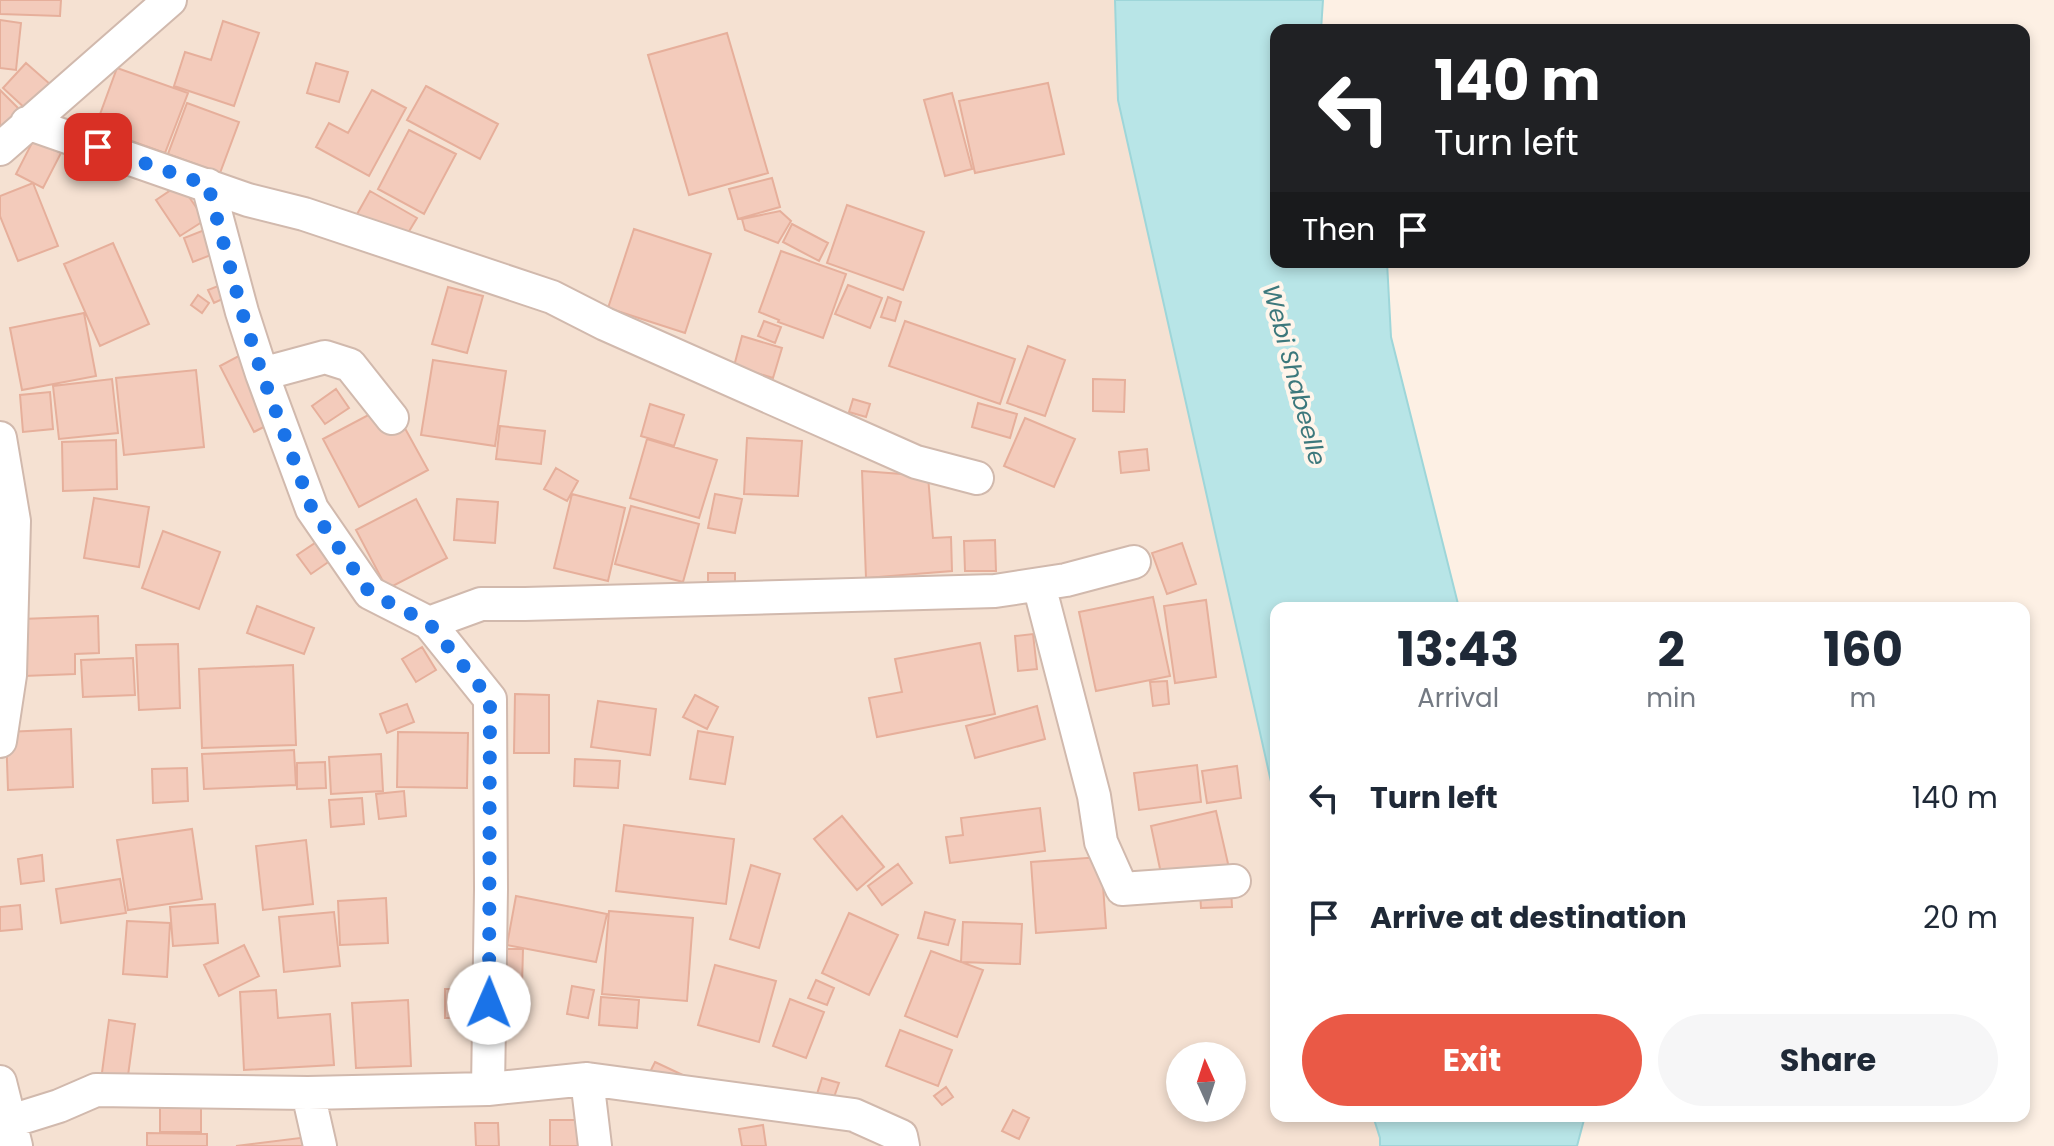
<!DOCTYPE html>
<style>
:root{--surface:#fff;--page:#f6f6f7;--text:#1f2937;--muted:#747a83;--accent:#ea5946}
body{margin:0;font-family:Poppins,sans-serif;background:var(--page);color:var(--text);height:100vh;display:flex;flex-direction:column;font-size:30px;white-space:nowrap}
*{box-sizing:border-box;margin:0}
p{font-size:26px;color:var(--muted)}
.icon{flex:none;width:44px;height:44px;fill:none;stroke:currentColor;stroke-width:2;stroke-linecap:round;stroke-linejoin:round}
.map{position:relative;flex:1;overflow:hidden}
.drawer{position:absolute;left:1270px;top:602px;width:760px;height:520px;display:flex;flex-direction:column;background:var(--surface);border-radius:16px;box-shadow:0 4px 12px #0003}
.drawer>*{flex:none}
.top-card{position:absolute;left:1270px;top:24px;width:760px;height:244px;border-radius:16px;box-shadow:0 4px 12px #0003;background:#202124;color:#fff;overflow:hidden}
.needle{width:52px;rotate:357deg}
.tools{position:absolute;left:1166px;top:1042px;display:grid;gap:16px}
.tools a{display:grid;place-items:center;width:80px;height:80px;border-radius:50%;background:var(--surface);box-shadow:0 4px 12px #0003;font-size:40px}
.pin{position:absolute;display:grid;place-items:center;width:68px;height:68px;color:#fff;margin:-34px;border-radius:16px;box-shadow:0 4px 12px #0006}
.me{position:absolute;width:88px;margin:-44px;rotate:1deg;stroke-linejoin:round;filter:drop-shadow(0 0 6px #0008)}
.turn{display:flex;align-items:center;gap:28px;height:168px;padding:0 32px;font-size:36px}
.turn .icon{width:104px;height:104px;stroke-width:2.5}
.turn b{display:block;font-size:56px;line-height:68px}
.then{display:flex;align-items:center;height:76px;padding:0 32px;background:#0003;gap:16px;font-size:30px}
.eta{display:flex;justify-content:space-evenly;align-items:center;height:136px;text-align:center}
.eta b{font-size:48px;font-weight:700;line-height:56px}
.action{display:flex;gap:16px;margin-top:auto;padding:16px 32px}
.action a{flex:1;height:92px;border-radius:48px;background:var(--accent);color:#fff;font-size:32px;font-weight:700;line-height:92px;text-align:center}
.action a+a{background:var(--page);color:var(--text)}
ul{padding:0;list-style:none}
li{display:flex;align-items:center;gap:24px;height:120px;padding:0 32px}
li div{flex:1}
li b{display:block;font-size:30px}
li em{font-style:normal}
.map>svg:first-child{display:block}
</style>
<div class="map">
<svg width="2054" height="1146" viewBox="0 0 2054 1146">
<rect width="100%" height="100%" fill="#fdf0e4"/>
<!-- residential -->
<path fill="#f5e1d2" fill-rule="evenodd" d="M 0,0 L 1115,0 L 1118,100 L 1276,804 L 1276,1116 L 1373,1116 L 1380,1138 L 1380,1146 L 0,1146 ZM 1180,1056 L 1232,1056 L 1232,1108 L 1180,1108 Z"/>
<!-- water -->
<path fill="#b8e5e7" stroke="#9ed6d9" stroke-width="2" d="M 1115,0 L 1323,0 L 1321,30 L 1276,30 L 1276,262 L 1387,262 L 1391,337 L 1459,608 L 1276,608 L 1276,804 L 1118,100 Z
M 1373,1116 L 1585,1116 L 1577,1146 L 1380,1146 L 1380,1138 Z"/>
<!-- building -->
<path fill="#f3cbbb" stroke="#e6af9b" stroke-width="2" d="M 0,0 L 61,0 L 60,16 L 0,14 Z
M 0,20 L 21,23 L 16,70 L 0,68 Z
M 223,21 L 259,33 L 234,106 L 174,86 L 185,52 L 211,60 Z
M 727,33 L 768,173 L 689,195 L 648,55 Z
M 26,63 L 51,85 L 27,110 L 3,88 Z
M 316,63 L 348,72 L 339,102 L 307,93 Z
M 117,68 L 188,93 L 165,153 L 95,128 Z
M 1048,83 L 1064,154 L 975,173 L 959,101 Z
M 426,86 L 498,124 L 480,159 L 407,120 Z
M 0,90 L 25,115 L 0,136 Z
M 372,90 L 406,108 L 369,176 L 316,147 L 329,123 L 348,133 Z
M 952,93 L 972,169 L 945,176 L 924,100 Z
M 187,103 L 239,122 L 220,173 L 168,154 Z
M 409,130 L 456,154 L 424,214 L 378,189 Z
M 34,139 L 61,153 L 43,188 L 16,174 Z
M 772,178 L 780,207 L 738,219 L 729,189 Z
M 33,183 L 58,246 L 18,261 L 0,216 L 0,196 Z
M 180,184 L 205,220 L 180,236 L 156,200 Z
M 370,191 L 417,218 L 402,243 L 356,216 Z
M 847,205 L 924,232 L 903,290 L 827,263 Z
M 780,211 L 791,221 L 778,243 L 745,230 L 742,219 Z
M 792,224 L 828,243 L 819,261 L 783,242 Z
M 207,229 L 216,253 L 193,262 L 184,238 Z
M 634,229 L 711,254 L 685,333 L 608,308 Z
M 113,243 L 149,324 L 100,346 L 64,264 Z
M 781,251 L 846,274 L 823,338 L 778,322 L 779,320 L 759,312 Z
M 223,284 L 229,296 L 214,303 L 208,290 Z
M 848,285 L 882,298 L 870,328 L 835,314 Z
M 448,287 L 483,296 L 467,353 L 432,344 Z
M 198,295 L 209,303 L 202,313 L 191,305 Z
M 888,297 L 901,302 L 895,321 L 881,317 Z
M 84,313 L 96,376 L 22,390 L 10,328 Z
M 764,321 L 781,327 L 775,343 L 758,336 Z
M 905,321 L 1015,359 L 1000,404 L 889,366 Z
M 742,336 L 782,348 L 773,378 L 734,366 Z
M 1028,346 L 1065,360 L 1045,416 L 1007,403 Z
M 248,351 L 283,417 L 254,432 L 220,366 Z
M 433,360 L 506,371 L 495,446 L 421,435 Z
M 196,370 L 204,447 L 124,455 L 116,378 Z
M 112,379 L 118,433 L 59,439 L 53,386 Z
M 1093,379 L 1125,380 L 1124,412 L 1093,411 Z
M 336,389 L 349,408 L 325,424 L 312,406 Z
M 50,392 L 53,429 L 23,432 L 20,395 Z
M 853,399 L 870,404 L 866,417 L 849,412 Z
M 391,403 L 428,470 L 359,507 L 323,439 Z
M 978,403 L 1017,414 L 1010,438 L 972,427 Z
M 650,404 L 684,415 L 674,446 L 641,436 Z
M 1025,418 L 1075,439 L 1054,487 L 1004,466 Z
M 500,426 L 545,431 L 541,464 L 496,459 Z
M 747,438 L 802,441 L 798,496 L 744,494 Z
M 647,439 L 717,460 L 699,518 L 630,498 Z
M 116,440 L 117,489 L 63,491 L 62,442 Z
M 1147,449 L 1149,470 L 1121,473 L 1119,452 Z
M 556,468 L 578,481 L 567,501 L 544,489 Z
M 862,471 L 928,476 L 933,538 L 951,537 L 952,571 L 866,578 Z
M 572,494 L 625,508 L 608,581 L 554,568 Z
M 715,494 L 742,499 L 735,533 L 708,528 Z
M 94,498 L 149,507 L 139,567 L 84,558 Z
M 416,499 L 447,558 L 387,589 L 356,530 Z
M 457,499 L 498,502 L 495,543 L 454,540 Z
M 631,506 L 699,524 L 683,582 L 615,564 Z
M 163,531 L 220,552 L 199,609 L 142,588 Z
M 324,537 L 337,556 L 311,574 L 297,555 Z
M 995,540 L 996,571 L 965,571 L 964,541 Z
M 1182,543 L 1196,584 L 1167,594 L 1152,553 Z
M 708,573 L 735,573 L 735,596 L 708,596 Z
M 1153,597 L 1170,676 L 1096,691 L 1079,612 Z
M 1206,600 L 1216,677 L 1175,683 L 1164,606 Z
M 257,606 L 314,628 L 304,654 L 247,633 Z
M 98,616 L 99,653 L 75,654 L 75,674 L 24,676 L 22,619 Z
M 1033,634 L 1037,669 L 1018,671 L 1015,636 Z
M 980,643 L 995,714 L 877,737 L 869,698 L 902,692 L 895,659 Z
M 178,644 L 180,708 L 139,710 L 136,645 Z
M 422,647 L 436,670 L 416,682 L 402,659 Z
M 133,658 L 135,695 L 83,697 L 81,660 Z
M 293,665 L 296,745 L 202,748 L 199,669 Z
M 1167,681 L 1169,704 L 1153,706 L 1150,682 Z
M 515,694 L 549,695 L 549,753 L 514,753 Z
M 695,695 L 718,707 L 707,729 L 683,717 Z
M 598,701 L 656,709 L 650,755 L 591,747 Z
M 407,704 L 414,722 L 387,733 L 380,714 Z
M 1037,706 L 1045,739 L 975,758 L 966,726 Z
M 71,729 L 73,787 L 8,790 L 6,732 Z
M 698,731 L 733,737 L 725,784 L 690,779 Z
M 398,732 L 468,733 L 467,788 L 397,787 Z
M 294,750 L 296,785 L 204,789 L 202,754 Z
M 381,754 L 383,791 L 331,794 L 329,757 Z
M 575,759 L 620,761 L 618,788 L 574,786 Z
M 325,762 L 326,788 L 297,789 L 297,763 Z
M 1197,765 L 1201,802 L 1139,810 L 1134,773 Z
M 1237,766 L 1241,798 L 1207,803 L 1202,771 Z
M 187,768 L 188,801 L 153,803 L 152,769 Z
M 404,791 L 406,816 L 379,819 L 376,794 Z
M 362,798 L 364,824 L 331,827 L 329,800 Z
M 1040,808 L 1045,851 L 950,863 L 946,837 L 963,835 L 961,818 Z
M 1216,811 L 1229,868 L 1163,883 L 1151,826 Z
M 842,816 L 884,867 L 857,890 L 814,839 Z
M 624,825 L 734,839 L 726,904 L 616,891 Z
M 192,829 L 202,899 L 128,910 L 117,840 Z
M 306,840 L 313,904 L 263,910 L 256,846 Z
M 42,855 L 44,881 L 21,884 L 18,859 Z
M 1101,857 L 1106,928 L 1036,933 L 1031,862 Z
M 898,864 L 912,883 L 882,905 L 868,886 Z
M 751,865 L 780,874 L 759,948 L 730,939 Z
M 120,879 L 126,913 L 61,923 L 56,889 Z
M 1231,889 L 1232,907 L 1201,908 L 1200,892 Z
M 516,896 L 607,914 L 596,962 L 507,945 Z
M 386,898 L 388,943 L 340,945 L 338,901 Z
M 215,904 L 218,943 L 173,946 L 170,907 Z
M 20,905 L 22,929 L 0,931 L 0,907 Z
M 609,911 L 693,918 L 687,1001 L 602,994 Z
M 334,912 L 340,966 L 284,972 L 279,917 Z
M 925,912 L 955,920 L 948,945 L 918,938 Z
M 849,913 L 898,935 L 869,995 L 822,973 Z
M 127,921 L 170,923 L 167,977 L 123,974 Z
M 963,922 L 1022,924 L 1020,964 L 961,962 Z
M 244,945 L 259,976 L 219,996 L 204,965 Z
M 499,949 L 523,949 L 522,986 L 498,985 Z
M 931,951 L 983,970 L 957,1037 L 905,1016 Z
M 715,965 L 776,981 L 759,1042 L 698,1025 Z
M 816,980 L 834,988 L 827,1005 L 808,998 Z
M 572,986 L 594,990 L 588,1018 L 567,1014 Z
M 445,989 L 473,989 L 473,1018 L 445,1018 Z
M 276,990 L 278,1018 L 330,1014 L 334,1065 L 244,1070 L 240,992 Z
M 601,997 L 639,1000 L 637,1028 L 599,1025 Z
M 790,999 L 824,1012 L 806,1058 L 773,1046 Z
M 408,1000 L 411,1066 L 356,1068 L 352,1003 Z
M 109,1020 L 135,1024 L 127,1083 L 101,1080 Z
M 900,1030 L 952,1050 L 938,1086 L 886,1066 Z
M 655,1062 L 685,1076 L 678,1090 L 648,1076 Z
M 822,1078 L 839,1083 L 833,1100 L 817,1094 Z
M 946,1087 L 953,1097 L 942,1105 L 934,1096 Z
M 160,1106 L 201,1106 L 201,1132 L 160,1132 Z
M 1013,1110 L 1029,1118 L 1019,1139 L 1002,1131 Z
M 550,1120 L 583,1120 L 583,1146 L 550,1146 Z
M 475,1123 L 498,1123 L 499,1146 L 476,1146 Z
M 763,1125 L 766,1146 L 742,1146 L 739,1129 Z
M 147,1133 L 207,1134 L 207,1146 L 147,1146 Z
M 316,1136 L 317,1146 L 236,1146 Z"/>
<g fill="none" stroke-linecap="round" stroke-linejoin="round">
<defs>
<path id="minor" d="M 27,123 L 248,200 L 304,214 L 552,297 L 605,324 L 916,462 L 977,478
M 0,149 L 170,0
M 208,185 L 242,312 L 262,374 L 312,509 L 370,593 L 429,623 L 490,699 L 491,889 L 488,1089
M 262,374 L 325,357 L 350,365 L 392,418
M 0,438 L 14,521 L 10,675 L 0,741
M 1039,585 L 1094,796 L 1101,842 L 1122,889 L 1234,881
M 429,623 L 481,604 L 525,604 L 995,591 L 1066,580 L 1134,562
M 587,1079 L 595,1146
M 0,1082 L 16,1146
M 308,1093 L 320,1146
M 0,1122 L 11,1121 L 59,1106 L 96,1090 L 308,1093 L 488,1089 L 587,1079 L 854,1115 L 901,1136 L 903,1146"/>
</defs>
<!-- minor casing -->
<use href="#minor" stroke="#d1b9ad" stroke-width="36"/>
<!-- minor -->
<use href="#minor" stroke="#fff" stroke-width="32"/>
</g>
<g fill="none" stroke-linecap="round" stroke-linejoin="round">
<!-- route -->
<path stroke="#1a73e8" stroke-width="14" stroke-dasharray="0 25.2" d="M 98,147 L 208,185 L 242,312 L 262,374 L 312,509 L 370,593 L 429,623 L 490,699 L 489,1003"/>
</g>
<g text-anchor="middle" stroke-width="8" stroke-linejoin="round" paint-order="stroke">
<!-- water labels -->
<g font-size="24" font-style="italic" fill="#3c787c" stroke="#fff5eb">
<text transform="translate(1294 375) rotate(75)" y="8">Webi Shabeelle</text>
</g>
</g>
</svg>
<div class="tools">
<a><svg class="needle" viewBox="-14 -14 28 28"><path d="M0-13l5 13h-10z" fill="#e53935"/><path d="M0 13l5-13h-10z" fill="#747a83"/></svg></a>
</div>
<div class="pin" style="left:98px;top:147px;background:#d93025"><svg class="icon" aria-label="arrive" viewBox="0 0 24 24"><path d="M6 21V4h12l-3 4 3 4H6"/></svg></div>
<svg class="me" style="left:489px;top:1003px" viewBox="-20 -20 40 40"><circle r="19" fill="#fff"/><path d="M0-13L10 11 0 6-10 11z" fill="#1a73e8"/></svg>
<div class="top-card">
<div class="turn"><svg class="icon" aria-label="left" viewBox="0 0 24 24"><path d="M17 20v-9H6M10 6l-5 5 5 5"/></svg><div><b>140 m</b>Turn left</div></div>
<div class="then">Then<svg class="icon" aria-label="arrive" viewBox="0 0 24 24"><path d="M6 21V4h12l-3 4 3 4H6"/></svg></div>
</div>
<section class="drawer">
<div class="eta">
<div><b>13:43</b><p>Arrival</p></div>
<div><b>2</b><p>min</p></div>
<div><b>160</b><p>m</p></div>
</div>
<ul>
<li><svg class="icon" aria-label="left" viewBox="0 0 24 24"><path d="M17 20v-9H6M10 6l-5 5 5 5"/></svg><div><b>Turn left</b></div><em>140 m</em></li>
<li><svg class="icon" aria-label="arrive" viewBox="0 0 24 24"><path d="M6 21V4h12l-3 4 3 4H6"/></svg><div><b>Arrive at destination</b></div><em>20 m</em></li>
</ul>
<div class="action"><a>Exit</a><a>Share</a></div>
</section>
</div>
